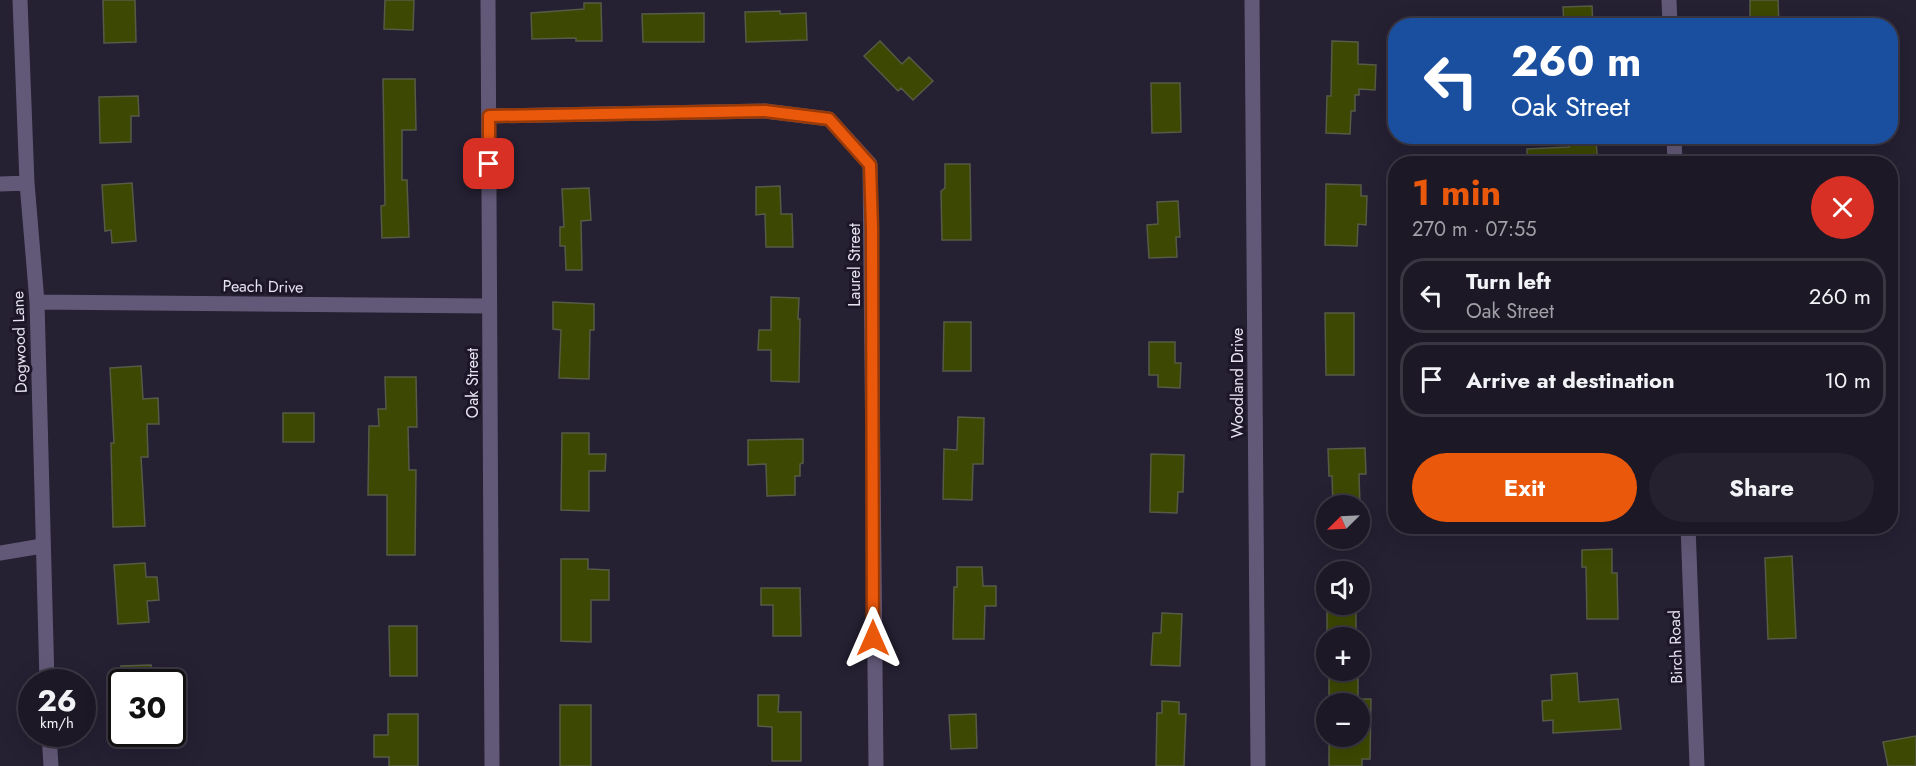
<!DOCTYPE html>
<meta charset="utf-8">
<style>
:root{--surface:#1c1826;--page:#25212e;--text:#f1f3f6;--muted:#a0a0a7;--line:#3a3743;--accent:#ea580c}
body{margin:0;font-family:Jost,sans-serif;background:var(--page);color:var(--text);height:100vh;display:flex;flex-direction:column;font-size:22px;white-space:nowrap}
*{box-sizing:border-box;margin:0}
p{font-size:20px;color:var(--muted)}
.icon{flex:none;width:33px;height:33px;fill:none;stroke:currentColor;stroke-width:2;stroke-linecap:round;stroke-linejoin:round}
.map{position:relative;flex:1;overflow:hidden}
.details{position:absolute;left:1388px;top:156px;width:510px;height:378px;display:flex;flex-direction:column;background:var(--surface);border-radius:24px;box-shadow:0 6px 24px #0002,0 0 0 2px var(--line)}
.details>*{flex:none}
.hud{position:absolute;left:1388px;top:18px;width:510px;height:126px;border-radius:24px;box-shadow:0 6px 24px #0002,0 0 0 2px var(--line);background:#1a4fa0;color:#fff;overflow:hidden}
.needle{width:39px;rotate:246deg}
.controls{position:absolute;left:1316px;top:495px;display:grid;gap:12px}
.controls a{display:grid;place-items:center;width:54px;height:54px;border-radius:50%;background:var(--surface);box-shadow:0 6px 24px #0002,0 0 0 2px var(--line);font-size:30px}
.speed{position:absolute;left:18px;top:669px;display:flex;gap:12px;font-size:30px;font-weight:700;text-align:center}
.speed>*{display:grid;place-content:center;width:78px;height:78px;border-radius:50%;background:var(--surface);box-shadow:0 6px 24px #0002,0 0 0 2px var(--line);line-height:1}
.speed small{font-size:15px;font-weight:400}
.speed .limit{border:3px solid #111;border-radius:9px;background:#fff;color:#111}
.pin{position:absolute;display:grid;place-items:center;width:51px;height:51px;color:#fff;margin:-26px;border-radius:12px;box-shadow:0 3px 9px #0006}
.me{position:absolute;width:66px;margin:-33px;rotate:0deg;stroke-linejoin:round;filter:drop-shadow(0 0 4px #0008)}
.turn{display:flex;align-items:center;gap:21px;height:126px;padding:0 24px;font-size:27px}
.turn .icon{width:78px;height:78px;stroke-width:2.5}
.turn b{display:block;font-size:42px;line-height:51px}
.round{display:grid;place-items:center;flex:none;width:63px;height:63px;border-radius:32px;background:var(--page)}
.summary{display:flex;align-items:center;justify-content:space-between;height:102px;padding:0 24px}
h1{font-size:36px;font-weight:700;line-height:45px;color:var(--accent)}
.button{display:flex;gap:12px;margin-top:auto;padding:12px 24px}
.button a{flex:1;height:69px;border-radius:36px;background:var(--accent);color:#fff;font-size:24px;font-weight:700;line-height:69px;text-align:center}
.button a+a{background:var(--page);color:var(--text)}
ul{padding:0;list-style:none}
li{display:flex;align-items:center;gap:18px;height:75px;margin:0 12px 9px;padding:0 12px;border:3px solid var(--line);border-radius:24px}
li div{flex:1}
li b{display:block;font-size:22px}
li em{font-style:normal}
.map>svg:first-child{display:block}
</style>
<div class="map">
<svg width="1916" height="766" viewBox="0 0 1916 766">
<rect width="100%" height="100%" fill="#252032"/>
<!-- building -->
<path fill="#3d4802" stroke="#565b46" stroke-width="1.5" d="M 103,0 L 135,0 L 136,42 L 104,43 Z
M 385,0 L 414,0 L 413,30 L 384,29 Z
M 1750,0 L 1778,0 L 1779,26 L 1750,26 Z
M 584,3 L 601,3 L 602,41 L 576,41 L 576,38 L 532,39 L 531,13 L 584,9 Z
M 1592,6 L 1593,26 L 1564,26 L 1563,7 Z
M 780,11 L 780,14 L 806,13 L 807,40 L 746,42 L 745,12 Z
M 704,13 L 704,42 L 643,42 L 642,14 Z
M 880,41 L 902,64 L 909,57 L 933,81 L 913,100 L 901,88 L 898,91 L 864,56 Z
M 1332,41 L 1358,42 L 1358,64 L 1376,65 L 1375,90 L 1359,89 L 1359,95 L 1355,95 L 1355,111 L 1351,111 L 1350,134 L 1326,133 L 1327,96 L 1331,96 Z
M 383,79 L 415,79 L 416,130 L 402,130 L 402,180 L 407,180 L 409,237 L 382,238 L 381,206 L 385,205 Z
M 1151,83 L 1180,83 L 1181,132 L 1152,133 Z
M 138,96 L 139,116 L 131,116 L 131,142 L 100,143 L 99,97 Z
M 1596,142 L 1598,164 L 1527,164 L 1527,149 L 1569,147 L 1569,143 Z
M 945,164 L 970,164 L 971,240 L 942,240 L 941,191 L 945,188 Z
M 132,183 L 136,241 L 112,243 L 111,230 L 105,231 L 102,185 Z
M 1326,184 L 1361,185 L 1361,196 L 1367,196 L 1366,225 L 1358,224 L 1357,246 L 1325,245 Z
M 780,186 L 781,214 L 792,214 L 793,247 L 766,247 L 765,214 L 756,215 L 756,187 Z
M 589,188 L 591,220 L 581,221 L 582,270 L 566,270 L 565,246 L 560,246 L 560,227 L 564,227 L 562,189 Z
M 1178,201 L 1180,237 L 1176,237 L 1177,257 L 1149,258 L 1147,225 L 1158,224 L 1157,202 Z
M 771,297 L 799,298 L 798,319 L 800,319 L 799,382 L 771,381 L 771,350 L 758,350 L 759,330 L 771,330 Z
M 553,302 L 594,304 L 594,330 L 590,330 L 589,379 L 559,378 L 561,330 L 553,329 Z
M 1325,313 L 1354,313 L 1354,375 L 1326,375 Z
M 944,322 L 971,322 L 971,371 L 943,371 Z
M 1149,342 L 1175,342 L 1175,363 L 1181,363 L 1180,388 L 1158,387 L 1158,375 L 1149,375 Z
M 141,366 L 143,399 L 158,398 L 159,424 L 147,424 L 148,457 L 141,457 L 145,526 L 113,527 L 111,443 L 114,443 L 110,368 Z
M 385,377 L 416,377 L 417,427 L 408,427 L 409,470 L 416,470 L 415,555 L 387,555 L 387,495 L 368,495 L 369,426 L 379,426 L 378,409 L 386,409 Z
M 283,413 L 314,413 L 314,442 L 283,442 Z
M 958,417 L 984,418 L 983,464 L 973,464 L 972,500 L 943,499 L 944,449 L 957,450 Z
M 562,433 L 589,433 L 589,454 L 606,454 L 605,471 L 589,471 L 589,511 L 561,510 Z
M 803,439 L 803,463 L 800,464 L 800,476 L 795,476 L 795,495 L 767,496 L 766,464 L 748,465 L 748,440 Z
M 1365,448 L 1366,474 L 1359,474 L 1360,506 L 1333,506 L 1332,476 L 1329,476 L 1328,449 Z
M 1151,454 L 1184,455 L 1183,492 L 1178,492 L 1177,513 L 1150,512 Z
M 1612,549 L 1612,573 L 1617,573 L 1618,619 L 1587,619 L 1586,567 L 1582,567 L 1582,550 Z
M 1792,556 L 1796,638 L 1768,639 L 1765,558 Z
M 561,559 L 588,559 L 588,569 L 609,570 L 609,600 L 591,600 L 591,642 L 561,641 Z
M 145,563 L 146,577 L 157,577 L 159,600 L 147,601 L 149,622 L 118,624 L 114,565 Z
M 957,567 L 982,567 L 983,586 L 996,586 L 996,606 L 985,606 L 984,639 L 953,639 L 954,587 L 957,587 Z
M 761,588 L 800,588 L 801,636 L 773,636 L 773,605 L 761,605 Z
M 1327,604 L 1356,604 L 1356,631 L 1327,631 Z
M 1162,613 L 1182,614 L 1180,666 L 1151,665 L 1153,633 L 1161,633 Z
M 389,626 L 417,626 L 417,676 L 390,676 Z
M 151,665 L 152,682 L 121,682 L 121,666 Z
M 1577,673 L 1579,702 L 1618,699 L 1621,729 L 1553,733 L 1553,720 L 1543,721 L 1542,701 L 1552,700 L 1551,675 Z
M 1329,676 L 1358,676 L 1358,699 L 1371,699 L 1370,759 L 1362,759 L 1362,766 L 1329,766 L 1329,736 L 1359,736 L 1359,704 L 1329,704 Z
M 758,695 L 779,695 L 778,712 L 801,712 L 801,761 L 772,761 L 772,727 L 758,726 Z
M 1162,701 L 1179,702 L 1179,714 L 1186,714 L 1184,766 L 1156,766 L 1157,713 L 1162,713 Z
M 560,705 L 591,705 L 591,766 L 560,766 Z
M 388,714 L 418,714 L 418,766 L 389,766 L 389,757 L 374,757 L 374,735 L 388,735 Z
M 976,714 L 977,748 L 951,749 L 949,715 Z
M 1916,736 L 1916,766 L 1888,766 L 1883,742 Z"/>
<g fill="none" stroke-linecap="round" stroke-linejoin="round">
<!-- street -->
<path stroke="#625978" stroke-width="15" d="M 20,0 L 27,183 L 37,302 L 47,682
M 488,0 L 492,766
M 1252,0 L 1258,766
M 1669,0 L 1670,26
M 489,116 L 765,111 L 829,119 L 870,164 L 876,766
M 1674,136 L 1675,164
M 0,184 L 27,183
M 37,302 L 489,306
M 1688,526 L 1697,766
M 0,553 L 42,546
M 49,734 L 51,766"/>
</g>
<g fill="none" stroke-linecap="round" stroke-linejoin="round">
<defs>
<path id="route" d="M 489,164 L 489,116 L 765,111 L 829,119 L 870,165 L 872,229 L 873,638"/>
</defs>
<!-- route casing -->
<use href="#route" stroke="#983908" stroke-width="15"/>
<!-- route -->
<use href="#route" stroke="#ea580c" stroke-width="10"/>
</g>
<g text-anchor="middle" stroke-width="6" stroke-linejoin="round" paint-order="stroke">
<!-- street labels -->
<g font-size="16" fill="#e7e4f1" stroke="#1c1628">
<text transform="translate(854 265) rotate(-90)" y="6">Laurel Street</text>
<text transform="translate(263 286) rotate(1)" y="6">Peach Drive</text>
<text transform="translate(19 342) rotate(-92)" y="6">Dogwood Lane</text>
<text transform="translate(472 383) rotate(-90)" y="6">Oak Street</text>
<text transform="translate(1237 383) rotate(-90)" y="6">Woodland Drive</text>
<text transform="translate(1675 647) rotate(-92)" y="6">Birch Road</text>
</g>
</g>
</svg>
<div class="controls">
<a><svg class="needle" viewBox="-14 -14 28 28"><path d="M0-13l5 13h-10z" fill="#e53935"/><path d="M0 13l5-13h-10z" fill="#a0a0a7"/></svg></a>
<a><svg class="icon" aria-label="sound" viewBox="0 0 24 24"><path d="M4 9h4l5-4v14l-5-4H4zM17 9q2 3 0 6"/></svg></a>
<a>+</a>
<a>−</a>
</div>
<div class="speed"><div>26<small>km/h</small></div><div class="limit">30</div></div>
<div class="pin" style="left:489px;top:164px;background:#d93025"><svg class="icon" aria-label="arrive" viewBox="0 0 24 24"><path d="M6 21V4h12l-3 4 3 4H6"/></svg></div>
<svg class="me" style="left:873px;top:638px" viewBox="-20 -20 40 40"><path d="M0-17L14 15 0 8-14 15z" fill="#ea580c" stroke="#fff" stroke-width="4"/></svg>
<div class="hud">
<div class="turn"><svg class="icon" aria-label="left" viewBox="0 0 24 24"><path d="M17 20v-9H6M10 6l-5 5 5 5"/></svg><div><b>260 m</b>Oak Street</div></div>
</div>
<section class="details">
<div class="summary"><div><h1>1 min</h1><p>270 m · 07:55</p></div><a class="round" style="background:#d93025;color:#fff"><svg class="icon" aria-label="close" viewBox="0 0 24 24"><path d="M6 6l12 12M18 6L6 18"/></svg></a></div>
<ul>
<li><svg class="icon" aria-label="left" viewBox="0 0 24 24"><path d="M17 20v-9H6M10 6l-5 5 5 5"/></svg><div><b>Turn left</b><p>Oak Street</p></div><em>260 m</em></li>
<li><svg class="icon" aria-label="arrive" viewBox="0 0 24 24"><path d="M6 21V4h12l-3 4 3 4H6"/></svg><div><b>Arrive at destination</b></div><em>10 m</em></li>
</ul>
<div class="button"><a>Exit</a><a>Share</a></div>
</section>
</div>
